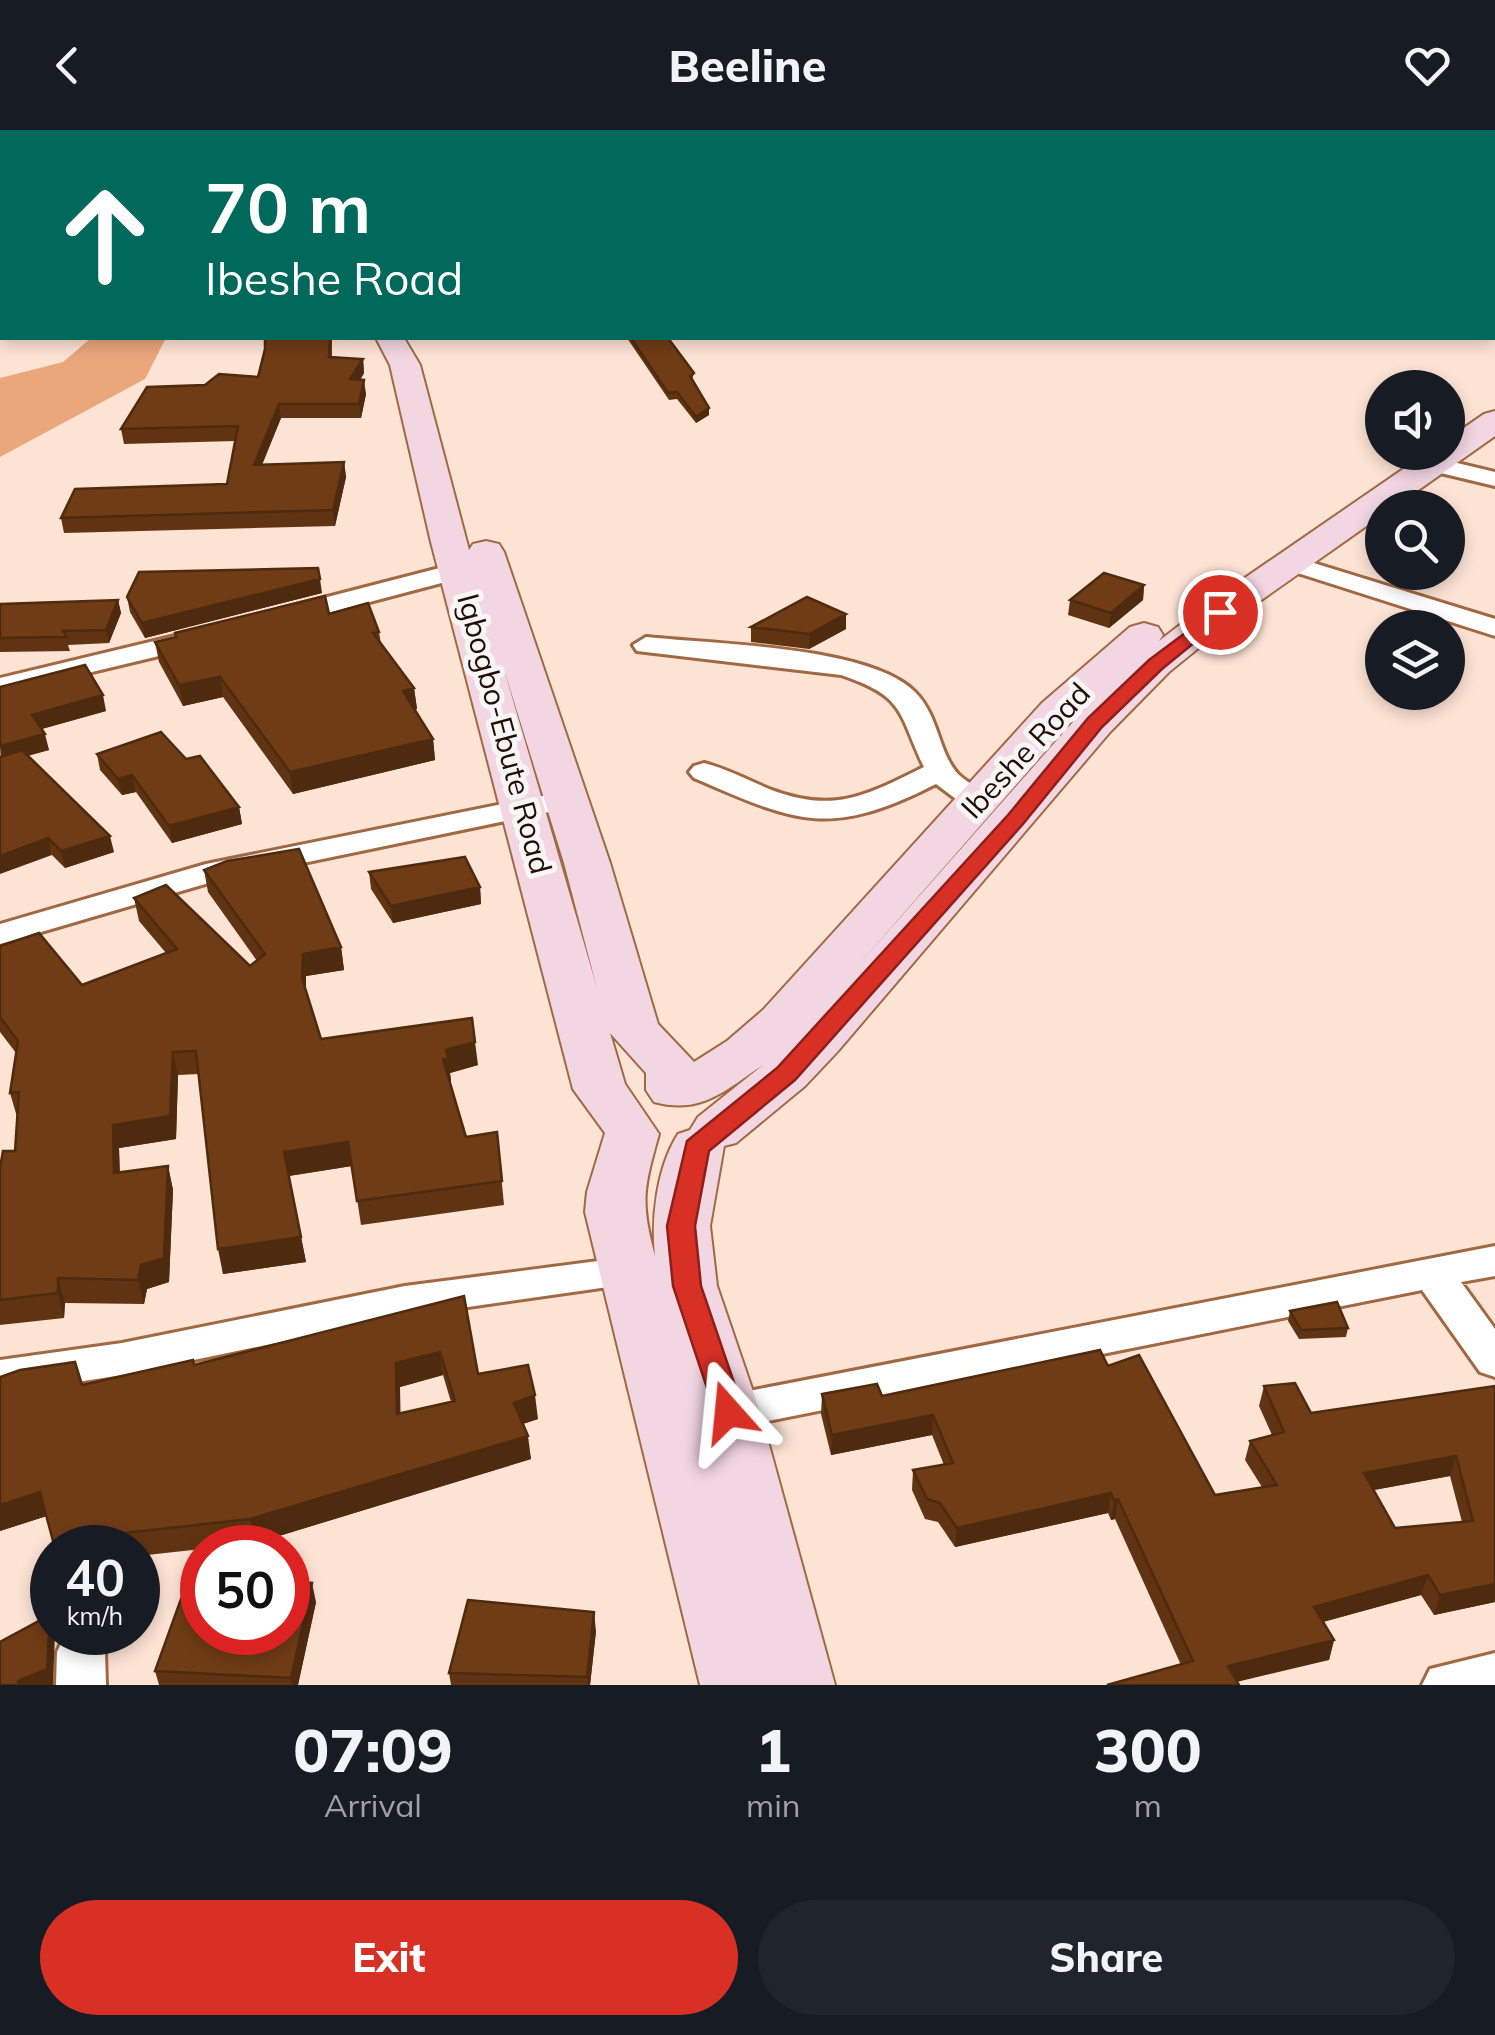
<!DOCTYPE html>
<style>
:root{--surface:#171b24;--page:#20242c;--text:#f1f3f6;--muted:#9ea1a6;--accent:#d93025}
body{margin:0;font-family:Mulish,sans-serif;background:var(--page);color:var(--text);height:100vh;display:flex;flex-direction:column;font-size:38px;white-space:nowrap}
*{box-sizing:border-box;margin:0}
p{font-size:32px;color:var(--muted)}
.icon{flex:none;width:55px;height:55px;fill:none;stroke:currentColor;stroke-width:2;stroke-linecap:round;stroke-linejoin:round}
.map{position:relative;height:1555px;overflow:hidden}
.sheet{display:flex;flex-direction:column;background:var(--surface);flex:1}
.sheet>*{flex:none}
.banner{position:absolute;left:0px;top:0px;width:1495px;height:210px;box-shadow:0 5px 15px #0003;background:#00695c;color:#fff;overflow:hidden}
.tools{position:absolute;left:1365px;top:240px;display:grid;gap:20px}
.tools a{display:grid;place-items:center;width:100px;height:100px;border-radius:50%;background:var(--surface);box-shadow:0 5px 15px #0003;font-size:50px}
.speed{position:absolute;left:30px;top:1395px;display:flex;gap:20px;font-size:50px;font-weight:700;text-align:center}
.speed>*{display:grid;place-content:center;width:130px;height:130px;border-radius:50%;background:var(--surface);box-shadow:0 5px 15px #0003;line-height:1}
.speed small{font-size:25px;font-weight:400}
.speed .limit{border:15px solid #d22;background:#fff;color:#111}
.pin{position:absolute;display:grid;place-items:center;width:85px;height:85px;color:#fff;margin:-42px;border:5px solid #fff;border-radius:50%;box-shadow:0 2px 10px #0007}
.me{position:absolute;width:110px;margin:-55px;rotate:342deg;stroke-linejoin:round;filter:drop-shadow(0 0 8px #0008)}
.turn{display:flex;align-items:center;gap:35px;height:210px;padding:0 40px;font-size:45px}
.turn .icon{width:130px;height:130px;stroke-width:2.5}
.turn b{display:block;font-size:70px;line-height:85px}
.eta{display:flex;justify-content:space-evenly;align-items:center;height:170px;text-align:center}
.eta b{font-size:60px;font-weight:800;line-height:70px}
.cta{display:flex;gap:20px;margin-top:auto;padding:20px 40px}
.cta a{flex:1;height:115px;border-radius:60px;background:var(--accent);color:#fff;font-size:40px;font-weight:800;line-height:115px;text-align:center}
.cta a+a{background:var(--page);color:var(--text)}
header{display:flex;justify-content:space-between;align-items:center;height:130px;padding:0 40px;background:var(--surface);font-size:45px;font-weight:800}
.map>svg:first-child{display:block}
</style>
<header><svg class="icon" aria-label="back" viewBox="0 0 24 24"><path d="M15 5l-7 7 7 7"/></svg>Beeline<svg class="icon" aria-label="heart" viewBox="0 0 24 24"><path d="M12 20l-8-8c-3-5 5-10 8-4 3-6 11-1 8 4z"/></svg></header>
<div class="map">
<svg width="1495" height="1555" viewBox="0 0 1495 1555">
<rect width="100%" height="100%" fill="#fde3d4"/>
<!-- green -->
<path fill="#eaa77c" d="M 135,0 L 645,0 L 138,2 Z
M 91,208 L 166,208 L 145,249 L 0,327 L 0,248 L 63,232 Z"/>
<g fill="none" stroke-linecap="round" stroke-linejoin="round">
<defs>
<path id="street" d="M 1432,327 L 1495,342 L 1495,356 L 1424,339 L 1421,334 Z
M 1291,426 L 1495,489 L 1495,506 L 1282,438 L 1279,433 L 1282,428 Z
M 459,433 L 472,441 L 468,446 L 286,494 L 273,486 L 277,480 Z
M 200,500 L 209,502 L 213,508 L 209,514 L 0,564 L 0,548 Z
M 646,507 C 712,514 870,516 915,562 C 939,586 938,622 958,644 C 969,655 985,659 994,672 L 990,678 L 968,678 L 936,654 C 830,708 798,693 694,648 L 689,642 L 694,636 L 704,633 C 727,639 748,650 769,659 C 834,684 865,666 924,637 C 898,582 906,567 841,545 L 637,521 L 633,515 Z
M 567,661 L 578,664 L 582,670 L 578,676 L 212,752 L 0,814 L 0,794 L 206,734 Z
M 1495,1116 L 1495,1146 L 1461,1152 L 1495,1199 L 1495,1247 L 1480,1242 L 1422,1160 L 728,1299 L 713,1294 L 706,1282 L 713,1270 L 728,1265 Z
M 629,1127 L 643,1132 L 649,1142 L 643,1152 L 405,1186 L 122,1245 L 0,1264 L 0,1230 L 122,1213 L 405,1156 Z
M 76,1502 L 98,1507 L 105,1522 L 106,1555 L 56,1555 L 57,1522 L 64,1507 Z
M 1495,1523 L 1495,1555 L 1422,1555 L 1430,1539 Z"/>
<path id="secondary" d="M 101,0 L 124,0 L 125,2 L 102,2 Z
M 376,208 L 404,208 L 420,235 L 469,420 L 473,414 L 486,411 L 499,414 L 504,422 L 610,733 L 658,894 L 694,932 L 727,911 L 763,880 L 1042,573 L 1130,497 L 1144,493 L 1158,497 L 1163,505 L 1159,511 L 1207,474 L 1428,322 L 1448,322 L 1448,309 L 1484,284 L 1495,281 L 1495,306 L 1393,378 L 1382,378 L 1382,385 L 1233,490 L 1169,542 L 1110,602 L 838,921 L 805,956 L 736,1013 L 724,1016 L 710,1096 L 717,1156 L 760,1282 L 835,1555 L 700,1555 L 585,1082 L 587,1062 L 605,1003 L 573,959 L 431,412 L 390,235 ZM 503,536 L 564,733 L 597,858 ZM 1099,566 L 1080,584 L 853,841 L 1072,591 ZM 610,903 L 646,943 L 646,960 L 654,972 C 702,985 725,960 763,935 L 698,987 L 690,1000 L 678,1004 C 657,1037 651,1088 655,1126 C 640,1071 644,1058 659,1004 L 625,954 Z"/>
</defs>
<!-- street casing -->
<use href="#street" stroke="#a16943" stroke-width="6"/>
<!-- secondary casing -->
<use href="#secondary" stroke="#a16943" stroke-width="4"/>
<!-- street -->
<use href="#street" fill="#fff" fill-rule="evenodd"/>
<!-- secondary -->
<use href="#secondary" fill="#f2d6e2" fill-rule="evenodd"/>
</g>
<!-- wall -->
<path fill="#603412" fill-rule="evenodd" d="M 265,208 L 332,208 L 332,227 L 363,229 L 364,243 L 360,250 L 366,264 L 361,288 L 281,288 L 262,334 L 344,332 L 346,347 L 335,396 L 64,403 L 61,388 L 227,354 L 235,311 L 124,314 L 121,299 L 258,247 L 265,219 Z
M 627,208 L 668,208 L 694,243 L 692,250 L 709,278 L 709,285 L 696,293 L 677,269 L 669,270 Z
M 1144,455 L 1143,470 L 1109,498 L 1068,485 L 1070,470 Z
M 322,463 L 145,508 L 130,482 L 127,467 Z
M 118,470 L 121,483 L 109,513 L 68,515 L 70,521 L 0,522 L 0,474 Z
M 329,484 L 379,502 L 381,514 L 414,558 L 417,579 L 415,580 L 433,609 L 435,630 L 293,664 L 223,567 L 183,576 L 159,532 L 155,512 Z
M 751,497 L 846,499 L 809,519 L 751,512 Z
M 0,557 L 106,581 L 41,599 L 49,620 L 28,626 L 114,722 L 65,738 L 52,725 Z
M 97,624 L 186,629 L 239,677 L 242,694 L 172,713 L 136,662 L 122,665 L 100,640 Z
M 204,740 L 341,817 L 344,840 L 306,846 L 306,861 L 321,909 L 478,935 L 450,943 L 451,951 L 449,952 L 466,1007 L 497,1002 L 504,1075 L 361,1095 L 352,1036 L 289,1046 L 306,1132 L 223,1144 L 199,944 L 178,945 L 176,1009 L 119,1018 L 120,1043 L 168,1036 L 173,1060 L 169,1152 L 147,1159 L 144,1174 L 65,1173 L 64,1188 L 0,1195 L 0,1038 L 15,1021 L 17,987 L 10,963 L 16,923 L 0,902 L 0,816 L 82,855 L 166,823 L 139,791 L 134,768 L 250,836 L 257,831 L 208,762 Z
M 369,742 L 480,757 L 481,774 L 393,793 L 371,759 Z
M 464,1166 L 478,1244 L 538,1289 L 523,1294 L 531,1329 L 256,1413 L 138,1426 L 138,1418 L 55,1418 L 46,1386 L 0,1401 L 82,1255 L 194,1235 ZM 443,1245 L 451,1272 L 400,1284 L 400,1257 Z
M 1290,1181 L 1348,1198 L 1346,1207 L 1299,1209 L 1288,1191 Z
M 1108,1236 L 1215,1365 L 1262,1357 L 1245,1330 L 1250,1311 L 1272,1305 L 1259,1276 L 1264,1256 L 1311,1283 L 1495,1256 L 1495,1472 L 1434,1485 L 1421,1465 L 1323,1492 L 1334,1510 L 1329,1530 L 1181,1535 L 1115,1389 L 1111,1390 L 1108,1383 L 955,1417 L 938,1392 L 925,1389 L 912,1360 L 913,1340 L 944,1335 L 932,1305 L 831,1325 L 821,1284 L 822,1264 L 882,1266 ZM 1450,1346 L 1462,1392 L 1395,1398 L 1373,1360 Z
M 316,1472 L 298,1555 L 159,1555 L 155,1541 Z
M 596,1501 L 590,1555 L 451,1555 L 449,1543 Z"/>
<!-- shaded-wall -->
<path fill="#4e2a0f" d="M 363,229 L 364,243 L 352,264 L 350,249 Z
M 364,250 L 366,264 L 361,288 L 359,274 Z
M 279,274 L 281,288 L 256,350 L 254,335 Z
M 709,278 L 709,285 L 696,293 L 696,287 Z
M 344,332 L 346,347 L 335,396 L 333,380 Z
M 320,449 L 322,463 L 145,508 L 142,493 Z
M 1144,455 L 1143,470 L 1109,498 L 1111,483 Z
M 118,470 L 121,483 L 109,513 L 106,500 Z
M 846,484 L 846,499 L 809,519 L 809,504 Z
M 220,547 L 223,567 L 183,576 L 179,555 Z
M 414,558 L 417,579 L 405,582 L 403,561 Z
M 103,565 L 106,581 L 35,601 L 32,585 Z
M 45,604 L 49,620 L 1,632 L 0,616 Z
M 433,609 L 435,630 L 293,664 L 290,642 Z
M 132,645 L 136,662 L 122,665 L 118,649 Z
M 239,677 L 242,694 L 172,713 L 169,696 Z
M 110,706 L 114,722 L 65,738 L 61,721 Z
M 48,708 L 52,725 L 0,744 L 0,726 Z
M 480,757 L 481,774 L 393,793 L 391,776 Z
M 341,817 L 344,840 L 306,846 L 306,871 L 302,848 L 303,824 Z
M 475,912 L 478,935 L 450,943 L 451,951 L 445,952 L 443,929 L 446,920 Z
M 173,922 L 178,945 L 176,1009 L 119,1018 L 120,1067 L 114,1043 L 113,995 Z
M 348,1012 L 352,1036 L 288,1046 L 284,1022 Z
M 168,1036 L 173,1060 L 169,1152 L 147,1159 L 144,1174 L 138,1150 Z
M 301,1107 L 306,1132 L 223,1144 L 218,1119 Z
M 58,1148 L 65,1173 L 64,1188 L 58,1163 Z
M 440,1222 L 443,1245 L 400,1257 L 401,1308 L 397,1284 L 396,1233 Z
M 535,1265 L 538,1289 L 516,1296 L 514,1273 Z
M 933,1285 L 932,1305 L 831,1325 L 832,1305 Z
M 528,1306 L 531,1329 L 256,1413 L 250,1389 Z
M 1456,1326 L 1450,1346 L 1358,1363 L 1364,1343 Z
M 40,1362 L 47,1386 L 0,1401 L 0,1375 Z
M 1111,1363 L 1108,1383 L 955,1417 L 957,1398 Z
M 1118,1369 L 1115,1389 L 1111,1390 L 1114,1370 Z
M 1428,1445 L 1421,1465 L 1308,1496 L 1314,1477 Z
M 312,1453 L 316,1472 L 298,1555 L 292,1555 L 291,1548 Z
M 1495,1454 L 1495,1472 L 1434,1485 L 1440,1465 Z
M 594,1482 L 596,1501 L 590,1555 L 588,1555 L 587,1547 Z
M 50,1485 L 52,1493 L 52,1502 L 55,1502 L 53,1555 L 19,1555 L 18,1551 Z
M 1334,1510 L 1329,1530 L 1224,1555 L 1228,1536 Z"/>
<!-- building -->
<path fill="#703c15" stroke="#4e2a0f" stroke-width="2.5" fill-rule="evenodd" d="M 265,208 L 330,208 L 329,227 L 363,229 L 350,249 L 364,250 L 359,274 L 279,274 L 254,335 L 344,332 L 333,380 L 61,388 L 75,359 L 227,354 L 238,296 L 121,299 L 147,257 L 205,255 L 219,244 L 258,247 L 265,219 Z
M 631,208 L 668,208 L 694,243 L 690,246 L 709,278 L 696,287 L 677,262 L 668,263 Z
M 318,438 L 320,449 L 142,493 L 127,467 L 139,442 Z
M 1104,443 L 1144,455 L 1111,483 L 1070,470 Z
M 325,466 L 329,484 L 368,473 L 379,502 L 373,503 L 414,558 L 403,561 L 433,609 L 290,642 L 220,547 L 179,555 L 155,512 L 176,507 L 175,503 Z
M 807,467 L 846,484 L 809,504 L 751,497 Z
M 118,470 L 106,500 L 63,501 L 67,507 L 0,508 L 0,474 Z
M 85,535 L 103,565 L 32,585 L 45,604 L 0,616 L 0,557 Z
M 161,602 L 186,629 L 200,626 L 239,677 L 169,696 L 132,645 L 118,649 L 97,624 Z
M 22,620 L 110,706 L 61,721 L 48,708 L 0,726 L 0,627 Z
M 299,719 L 341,817 L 303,824 L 302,848 L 321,909 L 472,888 L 475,912 L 446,920 L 448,928 L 443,929 L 466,1007 L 497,1002 L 502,1051 L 357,1071 L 348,1012 L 284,1022 L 301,1107 L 218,1119 L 196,921 L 173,922 L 170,986 L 113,995 L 114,1043 L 168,1036 L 164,1128 L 141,1135 L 138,1150 L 58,1148 L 58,1163 L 0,1170 L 0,1038 L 3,1021 L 15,1021 L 19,962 L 10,963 L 18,911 L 0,887 L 0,816 L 39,803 L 82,855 L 177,819 L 134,768 L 166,755 L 250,836 L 265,824 L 204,740 L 227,731 Z
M 465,727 L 480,757 L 391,776 L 369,742 Z
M 464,1166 L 478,1244 L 528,1235 L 535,1265 L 514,1273 L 528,1306 L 250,1389 L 53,1411 L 40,1362 L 0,1375 L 0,1247 L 20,1240 L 75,1232 L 82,1255 L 193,1230 L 194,1235 ZM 440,1222 L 455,1271 L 397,1284 L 396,1233 Z
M 1337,1172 L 1348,1198 L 1301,1200 L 1290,1181 Z
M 1100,1220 L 1108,1236 L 1139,1225 L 1215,1365 L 1277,1355 L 1250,1311 L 1284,1302 L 1264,1256 L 1295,1253 L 1311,1283 L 1495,1256 L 1495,1454 L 1440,1465 L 1428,1445 L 1314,1477 L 1334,1510 L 1228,1536 L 1239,1555 L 1107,1555 L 1193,1531 L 1118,1369 L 1114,1370 L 1111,1363 L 957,1398 L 940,1373 L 927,1369 L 913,1340 L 953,1333 L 933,1285 L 832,1305 L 822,1264 L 877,1254 L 882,1266 ZM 1456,1326 L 1473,1391 L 1395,1398 L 1364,1343 Z
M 190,1444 L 202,1445 L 202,1502 L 288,1502 L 288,1451 L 312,1453 L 291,1548 L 155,1541 Z
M 468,1470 L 594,1482 L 587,1547 L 449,1543 Z
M 50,1485 L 47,1539 L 18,1551 L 19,1555 L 0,1555 L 0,1512 Z"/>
<!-- route -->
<path fill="#d93025" stroke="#8d1f18" stroke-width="2.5" d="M 1220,477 L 1229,482 L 1227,486 L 1162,539 L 1102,597 L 1023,694 L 795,950 L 709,1021 L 695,1096 L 701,1156 L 744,1282 L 739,1291 L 728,1294 L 718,1291 L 673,1156 L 667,1096 L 687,1011 L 777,938 L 1008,685 L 1088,588 L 1149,530 Z"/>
<g text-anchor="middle" stroke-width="10" stroke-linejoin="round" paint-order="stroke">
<!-- street labels -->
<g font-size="30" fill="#210c01" stroke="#f6f6f6">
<text transform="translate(504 604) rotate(75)" y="10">Igbogbo-Ebute Road</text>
<text transform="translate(1026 621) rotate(-47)" y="10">Ibeshe Road</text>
</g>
</g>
</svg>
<div class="tools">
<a><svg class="icon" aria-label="sound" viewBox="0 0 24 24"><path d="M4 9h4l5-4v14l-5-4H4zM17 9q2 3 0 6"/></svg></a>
<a><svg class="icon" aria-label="search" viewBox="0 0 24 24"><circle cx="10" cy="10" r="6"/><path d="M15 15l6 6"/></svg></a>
<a><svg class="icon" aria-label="layers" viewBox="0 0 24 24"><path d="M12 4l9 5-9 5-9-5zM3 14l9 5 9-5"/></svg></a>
</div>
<div class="speed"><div>40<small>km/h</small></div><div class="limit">50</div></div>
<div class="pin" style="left:1220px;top:482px;background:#d93025"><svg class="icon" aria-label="arrive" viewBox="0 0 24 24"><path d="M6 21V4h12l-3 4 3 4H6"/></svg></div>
<svg class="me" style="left:728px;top:1282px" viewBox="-20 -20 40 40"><path d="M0-17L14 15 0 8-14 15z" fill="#d93025" stroke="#fff" stroke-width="4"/></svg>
<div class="banner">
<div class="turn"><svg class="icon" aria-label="ahead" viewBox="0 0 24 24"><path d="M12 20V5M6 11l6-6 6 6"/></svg><div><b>70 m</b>Ibeshe Road</div></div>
</div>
</div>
<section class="sheet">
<div class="eta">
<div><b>07:09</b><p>Arrival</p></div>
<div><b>1</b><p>min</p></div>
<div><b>300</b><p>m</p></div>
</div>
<div class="cta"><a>Exit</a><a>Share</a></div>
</section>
